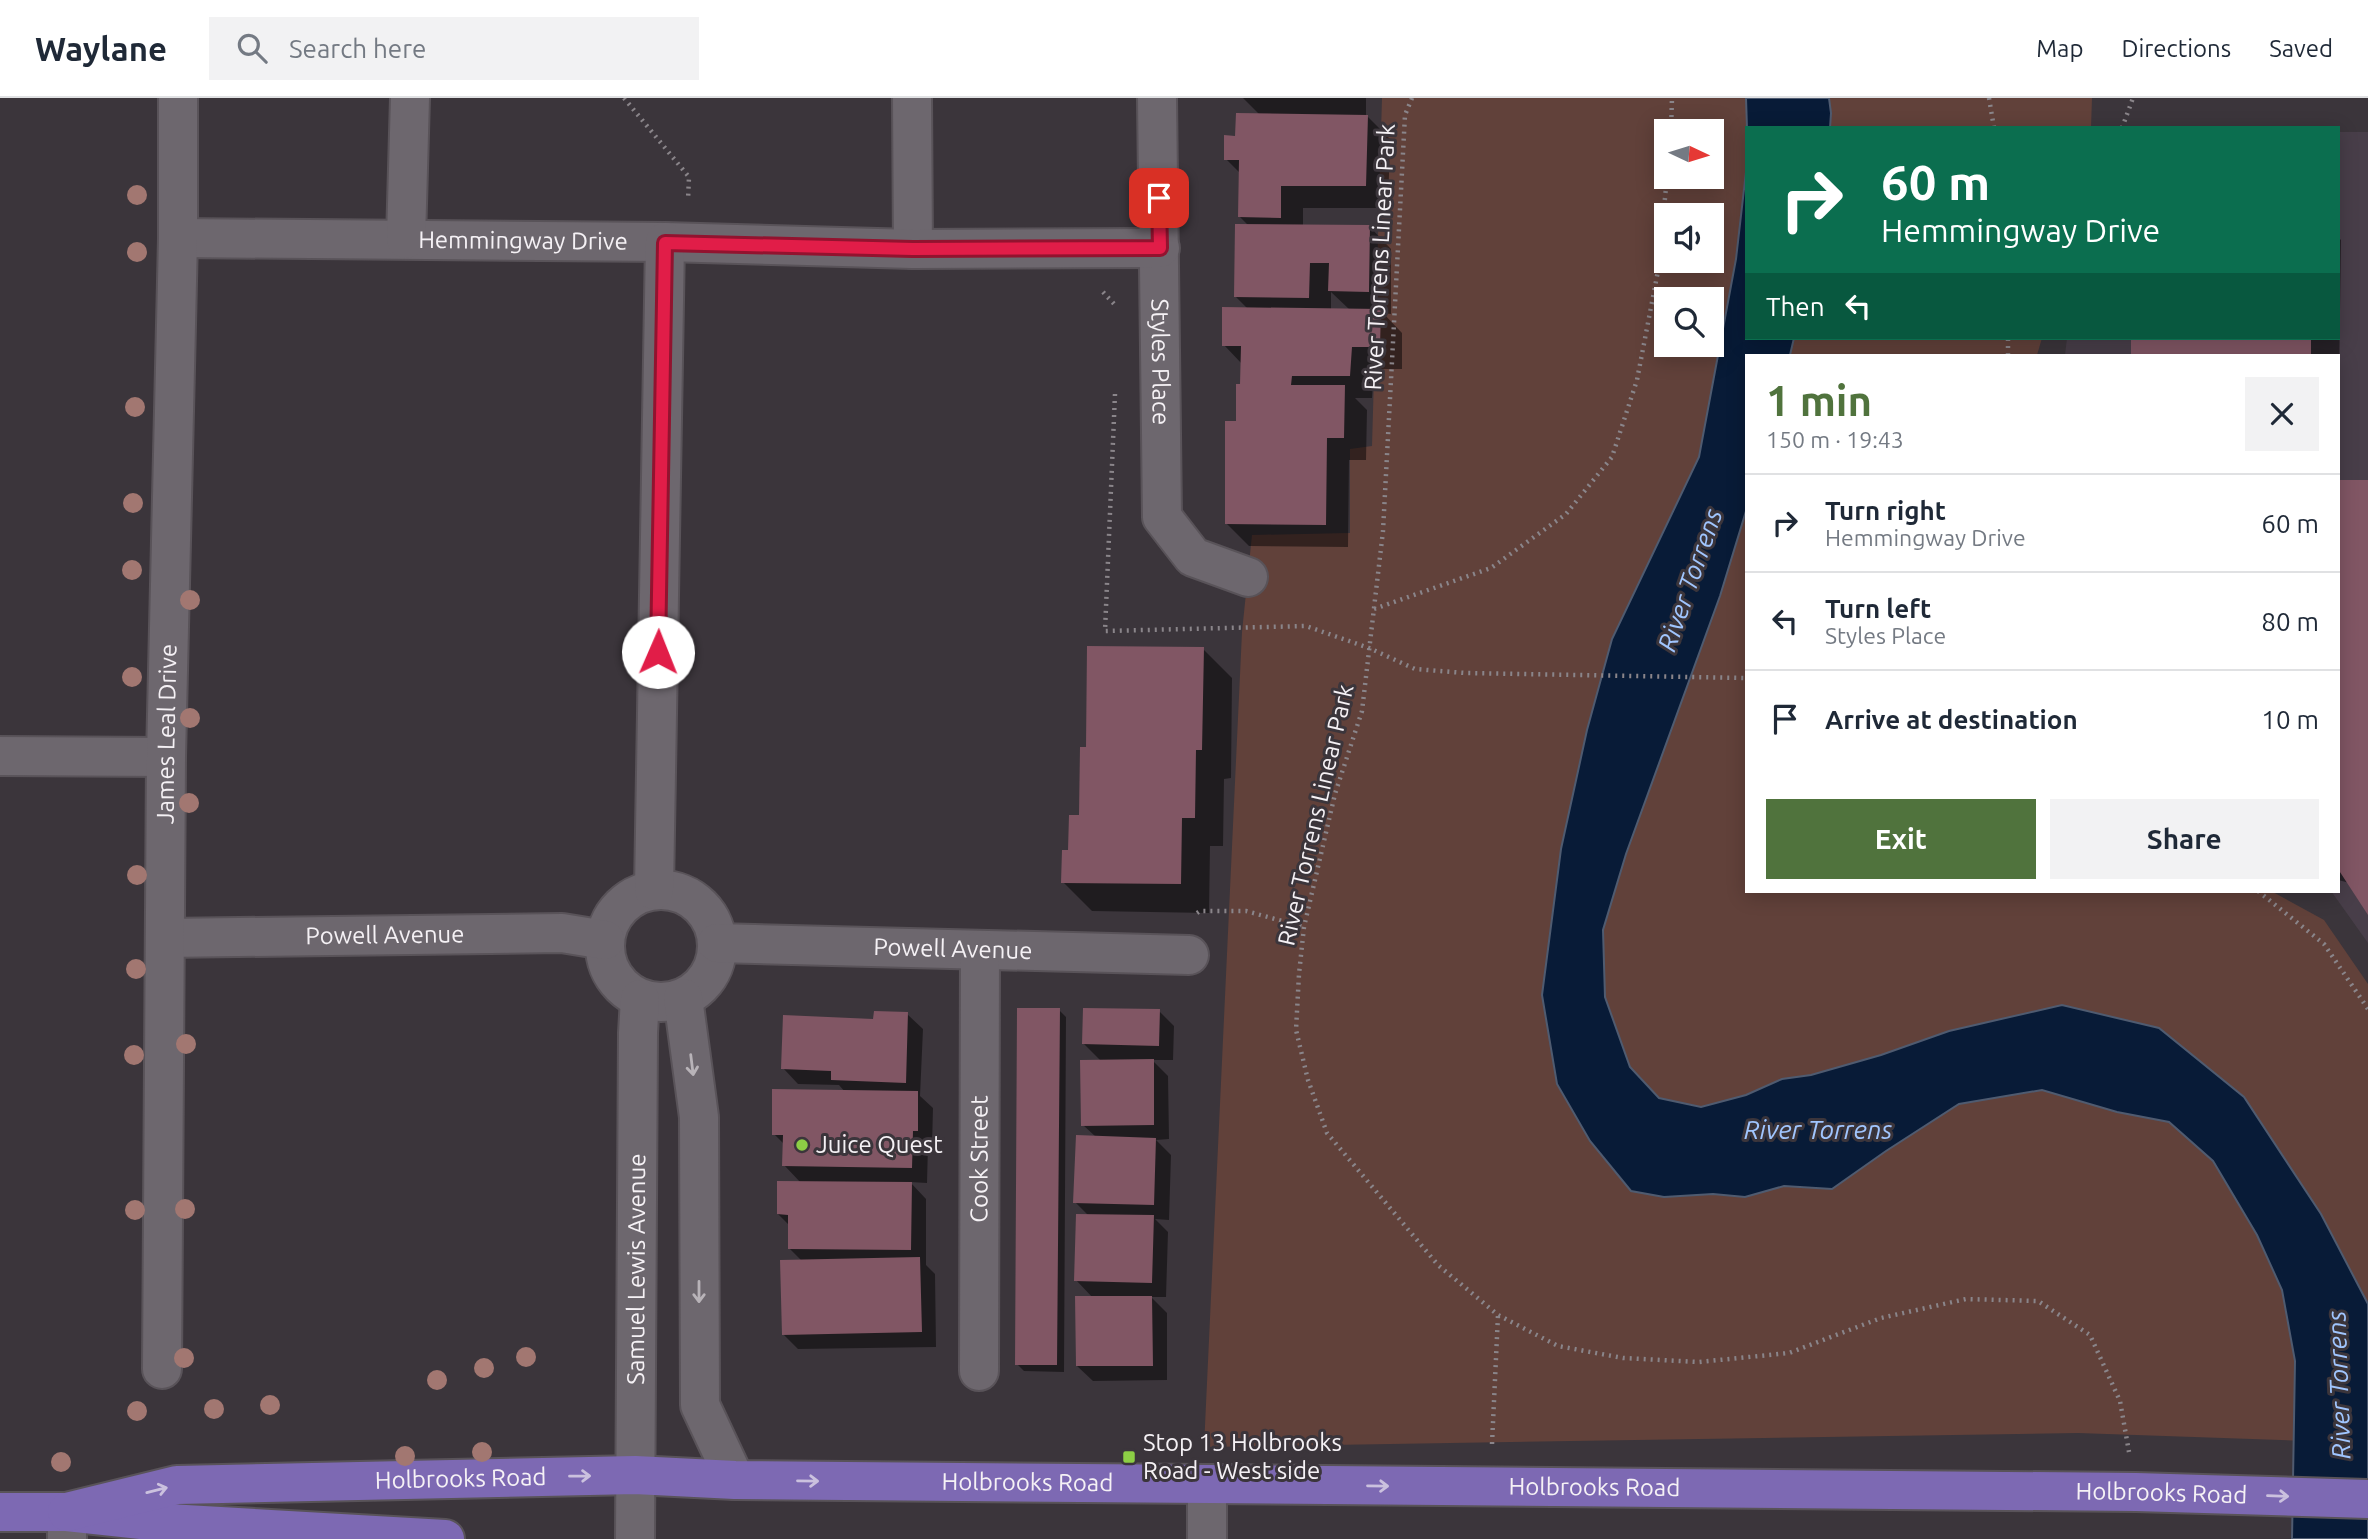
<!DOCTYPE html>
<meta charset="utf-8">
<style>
:root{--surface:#fff;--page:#f2f2f3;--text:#1f2937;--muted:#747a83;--line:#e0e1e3;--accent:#50733d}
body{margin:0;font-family:Ubuntu,sans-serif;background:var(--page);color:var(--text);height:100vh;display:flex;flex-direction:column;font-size:26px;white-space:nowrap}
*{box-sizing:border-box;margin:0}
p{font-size:23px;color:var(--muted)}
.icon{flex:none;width:38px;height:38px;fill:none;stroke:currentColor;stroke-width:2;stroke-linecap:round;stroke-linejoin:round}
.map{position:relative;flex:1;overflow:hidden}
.side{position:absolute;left:1745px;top:256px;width:595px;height:539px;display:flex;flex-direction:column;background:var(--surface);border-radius:0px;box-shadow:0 4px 18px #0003}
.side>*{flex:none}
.guide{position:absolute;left:1745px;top:28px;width:595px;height:214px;border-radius:0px;box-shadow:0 4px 18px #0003;background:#0b6e4f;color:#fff;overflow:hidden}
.needle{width:46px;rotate:94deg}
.buttons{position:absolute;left:1654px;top:21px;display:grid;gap:14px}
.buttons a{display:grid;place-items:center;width:70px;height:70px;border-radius:0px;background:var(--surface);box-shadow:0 4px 18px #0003;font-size:35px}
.pin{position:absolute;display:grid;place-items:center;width:60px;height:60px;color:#fff;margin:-30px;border-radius:14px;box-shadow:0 4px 10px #0006}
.me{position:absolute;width:77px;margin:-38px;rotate:1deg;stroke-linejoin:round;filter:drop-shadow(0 0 5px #0008)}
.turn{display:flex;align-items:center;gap:24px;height:147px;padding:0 21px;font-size:32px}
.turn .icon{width:91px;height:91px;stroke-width:2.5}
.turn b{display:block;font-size:49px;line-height:60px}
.then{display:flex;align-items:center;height:66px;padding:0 21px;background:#0003;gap:14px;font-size:26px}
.round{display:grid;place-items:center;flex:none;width:74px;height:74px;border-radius:0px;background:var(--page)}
.overview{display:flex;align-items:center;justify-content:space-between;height:119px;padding:0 21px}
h1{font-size:42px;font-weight:700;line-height:52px;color:var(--accent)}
.primary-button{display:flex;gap:14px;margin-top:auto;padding:14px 21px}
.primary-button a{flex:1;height:80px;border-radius:0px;background:var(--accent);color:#fff;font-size:28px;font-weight:700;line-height:80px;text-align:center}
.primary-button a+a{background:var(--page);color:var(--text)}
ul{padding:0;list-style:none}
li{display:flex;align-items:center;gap:21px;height:98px;padding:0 21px;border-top:2px solid var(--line)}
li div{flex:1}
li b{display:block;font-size:26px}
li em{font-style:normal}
header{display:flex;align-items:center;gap:42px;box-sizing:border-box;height:98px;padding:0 35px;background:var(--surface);border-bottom:2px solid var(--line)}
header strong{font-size:33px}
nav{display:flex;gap:38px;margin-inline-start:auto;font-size:24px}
.search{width:490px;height:63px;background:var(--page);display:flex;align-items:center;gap:18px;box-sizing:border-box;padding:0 24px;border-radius:0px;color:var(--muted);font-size:26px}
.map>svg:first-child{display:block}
</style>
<header>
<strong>Waylane</strong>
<div class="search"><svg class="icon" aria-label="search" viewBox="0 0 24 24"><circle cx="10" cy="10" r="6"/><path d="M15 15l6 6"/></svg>Search here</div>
<nav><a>Map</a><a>Directions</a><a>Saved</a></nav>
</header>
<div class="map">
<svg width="2368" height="1441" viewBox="0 0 2368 1441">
<rect width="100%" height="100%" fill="#3b353b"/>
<!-- built -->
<path fill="#483e49" d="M 2338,34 L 2368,34 L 2368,845 L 2331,793 L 2338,793 L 2338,257 L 2065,257 L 2067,240 L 2338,240 Z"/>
<!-- green -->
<path fill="#61413a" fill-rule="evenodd" d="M 1382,0 L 2092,0 L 2091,30 L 1746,30 L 1746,240 L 2042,240 L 2037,257 L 1746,257 L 1746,793 L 2271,793 L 2324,822 L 2368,886 L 2368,1345 L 2078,1335 L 1204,1349 L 1242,534 L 1252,437 L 1350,435 L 1350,351 L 1372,348 ZM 1666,33 L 1712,33 L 1712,79 L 1666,79 ZM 1666,117 L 1712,117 L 1712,163 L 1666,163 ZM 1666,201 L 1712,201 L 1712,247 L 1666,247 Z"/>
<!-- water -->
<path fill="#081b37" stroke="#4f5b70" stroke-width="2" d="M 1746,0 L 1829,0 L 1831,15 L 1830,30 L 1747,30 Z
M 1746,74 L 1746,240 L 1794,240 L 1790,257 L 1746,257 L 1746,413 L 1720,498 L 1626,756 L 1603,832 L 1605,899 L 1630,969 L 1659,1000 L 1701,1009 L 1746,997 L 1782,981 L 1811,977 L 1881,957 L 1949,933 L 2062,907 L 2159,930 L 2244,999 L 2321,1116 L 2368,1206 L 2368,1441 L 2292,1441 L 2295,1263 L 2282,1192 L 2257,1137 L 2213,1063 L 2169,1024 L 2117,1014 L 2042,992 L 1959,1006 L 1886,1053 L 1832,1091 L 1784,1088 L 1745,1099 L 1713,1096 L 1664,1099 L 1631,1093 L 1590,1043 L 1557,986 L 1542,897 L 1561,751 L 1587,632 L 1612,541 L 1699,359 L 1736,161 Z"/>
<!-- shadow -->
<path fill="#0007" fill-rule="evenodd" d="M 1243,0 L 1366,0 L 1366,17 L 1390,41 L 1388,110 L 1303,110 L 1303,128 L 1369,128 L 1391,151 L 1391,216 L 1383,215 L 1402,235 L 1402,271 L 1374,271 L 1372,300 L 1355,300 L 1367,312 L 1366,362 L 1349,362 L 1348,449 L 1249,448 L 1226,425 L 1242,288 L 1242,266 L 1224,247 L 1248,211 L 1236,199 L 1249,128 L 1240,119 L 1241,76 L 1226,61 L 1237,39 L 1260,17 ZM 1331,194 L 1350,212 L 1331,212 Z
M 2338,139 L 2341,142 L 2338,354 L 2338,257 L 2132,257 L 2133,240 L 2338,240 Z
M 2338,384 L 2368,384 L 2368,814 L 2350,785 L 2338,782 Z
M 1203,551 L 1232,580 L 1231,680 L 1224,681 L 1223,748 L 1210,748 L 1209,815 L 1092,813 L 1063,784 L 1081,718 L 1088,650 Z
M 1059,912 L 1066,919 L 1064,1274 L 1024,1273 L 1017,1266 Z
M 1159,913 L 1174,928 L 1173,962 L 1152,962 L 1168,978 L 1169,1041 L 1156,1042 L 1171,1057 L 1169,1122 L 1155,1121 L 1168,1134 L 1166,1199 L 1151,1199 L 1167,1215 L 1167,1282 L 1093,1283 L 1077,1268 L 1093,1200 L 1076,1182 L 1089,1118 L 1075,1104 L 1096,1039 L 1083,1027 L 1102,964 L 1084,946 Z
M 907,916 L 923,931 L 920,998 L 933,1010 L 932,1048 L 928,1047 L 927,1085 L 910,1084 L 926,1101 L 926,1167 L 935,1176 L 936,1249 L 798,1251 L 783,1236 L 802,1163 L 789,1150 L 789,1127 L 778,1116 L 801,1085 L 784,1067 L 785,1047 L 774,1036 L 845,994 L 839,987 L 798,986 L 783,970 L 875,923 Z"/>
<!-- building -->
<path fill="#815664" d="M 1236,15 L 1368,17 L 1366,88 L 1281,88 L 1281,120 L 1238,119 L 1239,62 L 1224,62 L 1224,37 L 1235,38 Z
M 1235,126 L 1370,127 L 1369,194 L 1328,193 L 1329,165 L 1310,165 L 1309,200 L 1234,199 Z
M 1222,209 L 1381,211 L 1380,249 L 1352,249 L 1350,278 L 1292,278 L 1291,287 L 1345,287 L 1344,340 L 1327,340 L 1326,427 L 1225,426 L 1225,323 L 1236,323 L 1236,286 L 1240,286 L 1241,248 L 1222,248 Z
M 2131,240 L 2311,240 L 2311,257 L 2131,257 Z
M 2338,382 L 2368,382 L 2368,817 L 2338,771 Z
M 1087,548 L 1204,549 L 1202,652 L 1196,652 L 1195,720 L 1182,720 L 1181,786 L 1061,785 L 1062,752 L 1068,752 L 1069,717 L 1079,717 L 1080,649 L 1086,649 Z
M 1017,910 L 1060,910 L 1057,1267 L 1015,1267 Z
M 1083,910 L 1160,911 L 1159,948 L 1082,946 Z
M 874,913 L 908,914 L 906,985 L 831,982 L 831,973 L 781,971 L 783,917 L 873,921 Z
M 1154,961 L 1154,1027 L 1081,1028 L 1080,962 Z
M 772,991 L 918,993 L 918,1033 L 913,1033 L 912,1070 L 782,1068 L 783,1037 L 772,1037 Z
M 1076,1037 L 1156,1040 L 1154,1107 L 1073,1105 Z
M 777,1083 L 912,1084 L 911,1152 L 788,1151 L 788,1117 L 777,1116 Z
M 1076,1116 L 1154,1117 L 1152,1185 L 1074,1183 Z
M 920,1159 L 922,1234 L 782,1237 L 780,1162 Z
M 1075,1198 L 1152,1198 L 1153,1268 L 1076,1268 Z"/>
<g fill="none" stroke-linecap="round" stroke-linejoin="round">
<defs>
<g id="minor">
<path d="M 912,0 L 913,151"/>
<path id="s1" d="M 1157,0 L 1162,419 L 1193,459 L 1248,479"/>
<path id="s2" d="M 178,140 L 665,144 L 913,151 L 1160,150"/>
<path d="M 406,141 L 410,0"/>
<path d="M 0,658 L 166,659"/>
<circle cx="661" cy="848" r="56"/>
<path d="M 654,792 L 665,144"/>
<path id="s3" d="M 165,840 L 562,835 L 605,842"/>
<path id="s4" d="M 717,845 L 1189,857"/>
<path d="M 683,900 L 699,1019 L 700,1307 L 735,1382"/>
<path id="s5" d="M 162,1271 L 166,659 L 178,140 L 178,0"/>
<path id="s6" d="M 979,1273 L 980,852"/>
<path d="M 1207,1386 L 1207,1441"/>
<path d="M 67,1414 L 67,1441"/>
<path id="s7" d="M 635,1441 L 638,935 L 640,901"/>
</g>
<g id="primary">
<path d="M 0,1414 L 67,1414 L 168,1425 L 445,1441"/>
<path id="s8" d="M 67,1414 L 177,1387 L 635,1377 L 735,1382 L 2136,1394 L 2368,1401"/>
</g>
</defs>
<!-- minor casing -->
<use href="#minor" stroke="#595359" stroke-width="42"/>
<!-- primary casing -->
<use href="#primary" stroke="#595359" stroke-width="42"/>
<!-- path -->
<path stroke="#8a858a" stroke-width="4.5" stroke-dasharray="2 5" stroke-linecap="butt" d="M 624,0 L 689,79 L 688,102
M 1412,0 L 1405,17 L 1383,433 L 1362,613 L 1335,696 L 1304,829 L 1299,876 L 1296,932 L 1308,982 L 1327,1035 L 1438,1167 L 1498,1217 L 1558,1248 L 1623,1260 L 1699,1264 L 1789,1255 L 1881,1220 L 1966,1201 L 2038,1203 L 2090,1237 L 2120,1303 L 2129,1354
M 1989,0 L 1994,30
M 2122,30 L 2133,0
M 1671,33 L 1672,0
M 1103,194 L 1116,208
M 2008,257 L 2008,240
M 1115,296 L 1105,533 L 1306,528 L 1369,550 L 1415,571 L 1465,575 L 1746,580
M 1374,511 L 1491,470 L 1566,416 L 1612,359 L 1637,282 L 1658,173 L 1667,79
M 2258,793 L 2324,846 L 2368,911
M 1197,815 L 1200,813 L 1246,813 L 1304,829
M 1492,1346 L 1498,1217"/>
<!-- minor -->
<use href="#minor" stroke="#6d676e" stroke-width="38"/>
<!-- primary -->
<use href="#primary" stroke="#7d69b3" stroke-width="38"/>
</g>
<!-- trees -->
<g fill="#a27771">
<circle cx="137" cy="97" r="10"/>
<circle cx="137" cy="154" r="10"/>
<circle cx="135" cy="309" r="10"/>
<circle cx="133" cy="405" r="10"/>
<circle cx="132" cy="472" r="10"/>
<circle cx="190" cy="502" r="10"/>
<circle cx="132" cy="579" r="10"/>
<circle cx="190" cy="620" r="10"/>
<circle cx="189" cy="705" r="10"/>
<circle cx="137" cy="777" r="10"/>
<circle cx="136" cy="871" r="10"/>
<circle cx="186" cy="946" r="10"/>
<circle cx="134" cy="957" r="10"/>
<circle cx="185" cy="1111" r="10"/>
<circle cx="135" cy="1112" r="10"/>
<circle cx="526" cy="1259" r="10"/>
<circle cx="184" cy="1260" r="10"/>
<circle cx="484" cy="1270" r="10"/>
<circle cx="437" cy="1282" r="10"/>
<circle cx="270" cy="1307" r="10"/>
<circle cx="214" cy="1311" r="10"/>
<circle cx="137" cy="1313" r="10"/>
<circle cx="482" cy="1354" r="10"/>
<circle cx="405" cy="1358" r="10"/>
<circle cx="61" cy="1364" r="10"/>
</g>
<!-- one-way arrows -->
<defs><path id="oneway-shaft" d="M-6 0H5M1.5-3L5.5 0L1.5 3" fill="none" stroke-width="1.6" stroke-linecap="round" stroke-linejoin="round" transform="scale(1.75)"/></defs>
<g stroke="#b8b3b8">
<use href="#oneway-shaft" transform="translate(692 967) rotate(83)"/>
<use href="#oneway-shaft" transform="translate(699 1194) rotate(90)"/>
</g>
<g stroke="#cbc1de">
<use href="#oneway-shaft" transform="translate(580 1378) rotate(-1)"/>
<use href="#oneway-shaft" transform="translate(808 1383) rotate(1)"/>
<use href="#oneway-shaft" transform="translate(1378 1388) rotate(1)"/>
<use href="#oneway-shaft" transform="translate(157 1392) rotate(-14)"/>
<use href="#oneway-shaft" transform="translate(2278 1398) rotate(2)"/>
</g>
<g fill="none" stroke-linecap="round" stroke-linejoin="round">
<defs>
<path id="route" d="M 658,554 L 665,145 L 913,151 L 1160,150 L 1159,100"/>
</defs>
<!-- route casing -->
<use href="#route" stroke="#92132f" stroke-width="18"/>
<!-- route -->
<use href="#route" stroke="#e11d48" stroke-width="12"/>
</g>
<!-- markers -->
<g fill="#8cce45" stroke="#3b353b" stroke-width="2.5">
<circle cx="802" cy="1047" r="7"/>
<rect x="1122" y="1352" width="14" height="14" rx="3.5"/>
</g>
<g text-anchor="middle" stroke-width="6" stroke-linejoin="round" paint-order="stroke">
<!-- street labels -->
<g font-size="24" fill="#f5f1f5" stroke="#3b353b">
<text dy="8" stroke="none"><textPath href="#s2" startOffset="345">Hemmingway Drive</textPath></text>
<text transform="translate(1380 159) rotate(-87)" y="8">River Torrens Linear Park</text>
<text dy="8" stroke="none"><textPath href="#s1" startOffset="264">Styles Place</textPath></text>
<text dy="8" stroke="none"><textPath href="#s5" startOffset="635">James Leal Drive</textPath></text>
<text transform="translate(1316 717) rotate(-77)" y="8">River Torrens Linear Park</text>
<text dy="8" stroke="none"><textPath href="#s3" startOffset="220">Powell Avenue</textPath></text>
<text dy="8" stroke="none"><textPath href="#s4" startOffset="236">Powell Avenue</textPath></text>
<text dy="8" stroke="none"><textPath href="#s6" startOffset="212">Cook Street</textPath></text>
<text dy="8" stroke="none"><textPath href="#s7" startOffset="270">Samuel Lewis Avenue</textPath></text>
<text dy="8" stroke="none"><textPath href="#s8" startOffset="397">Holbrooks Road</textPath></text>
<text dy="8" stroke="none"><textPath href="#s8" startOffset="964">Holbrooks Road</textPath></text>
<text dy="8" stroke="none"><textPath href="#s8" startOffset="1531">Holbrooks Road</textPath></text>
<text dy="8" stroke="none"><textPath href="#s8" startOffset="2098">Holbrooks Road</textPath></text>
</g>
<!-- poi labels -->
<g font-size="24" fill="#f5f1f5" stroke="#3b353b" text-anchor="start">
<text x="816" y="1055">Juice Quest</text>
<text x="1143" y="1353">Stop 13 Holbrooks<tspan x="1143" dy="28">Road - West side</tspan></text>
</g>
<!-- water labels -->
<g font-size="26" font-style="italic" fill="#a0c5fe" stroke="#3b353b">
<text transform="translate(1690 482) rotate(-71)" y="9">River Torrens</text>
<text x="1818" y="1041">River Torrens</text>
<text transform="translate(2339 1287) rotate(-92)" y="9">River Torrens</text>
</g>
</g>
</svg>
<div class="buttons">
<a><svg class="needle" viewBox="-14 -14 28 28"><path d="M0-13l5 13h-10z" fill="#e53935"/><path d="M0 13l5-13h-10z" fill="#747a83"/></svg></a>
<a><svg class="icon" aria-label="sound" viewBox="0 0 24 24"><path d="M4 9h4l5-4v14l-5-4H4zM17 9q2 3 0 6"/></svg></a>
<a><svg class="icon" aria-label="search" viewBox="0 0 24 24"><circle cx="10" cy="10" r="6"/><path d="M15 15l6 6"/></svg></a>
</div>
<div class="pin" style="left:1159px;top:100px;background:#d93025"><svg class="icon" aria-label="arrive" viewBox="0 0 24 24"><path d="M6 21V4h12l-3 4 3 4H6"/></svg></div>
<svg class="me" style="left:658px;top:554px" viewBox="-20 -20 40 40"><circle r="19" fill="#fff"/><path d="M0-13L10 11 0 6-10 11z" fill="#e11d48"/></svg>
<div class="guide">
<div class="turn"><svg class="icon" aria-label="right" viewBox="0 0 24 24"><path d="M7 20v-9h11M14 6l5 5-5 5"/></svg><div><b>60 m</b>Hemmingway Drive</div></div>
<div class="then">Then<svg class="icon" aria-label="left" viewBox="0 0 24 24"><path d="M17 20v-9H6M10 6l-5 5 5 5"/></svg></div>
</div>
<section class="side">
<div class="overview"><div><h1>1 min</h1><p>150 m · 19:43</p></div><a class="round"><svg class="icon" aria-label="close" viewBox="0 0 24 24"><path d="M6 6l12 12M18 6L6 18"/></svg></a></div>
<ul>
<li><svg class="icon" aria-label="right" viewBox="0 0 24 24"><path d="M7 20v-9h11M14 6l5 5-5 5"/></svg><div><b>Turn right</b><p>Hemmingway Drive</p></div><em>60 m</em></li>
<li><svg class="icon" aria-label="left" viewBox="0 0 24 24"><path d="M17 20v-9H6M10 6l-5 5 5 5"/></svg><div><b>Turn left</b><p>Styles Place</p></div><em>80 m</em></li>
<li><svg class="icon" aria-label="arrive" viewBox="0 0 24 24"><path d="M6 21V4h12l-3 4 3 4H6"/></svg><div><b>Arrive at destination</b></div><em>10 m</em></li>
</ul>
<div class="primary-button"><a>Exit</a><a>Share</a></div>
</section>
</div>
